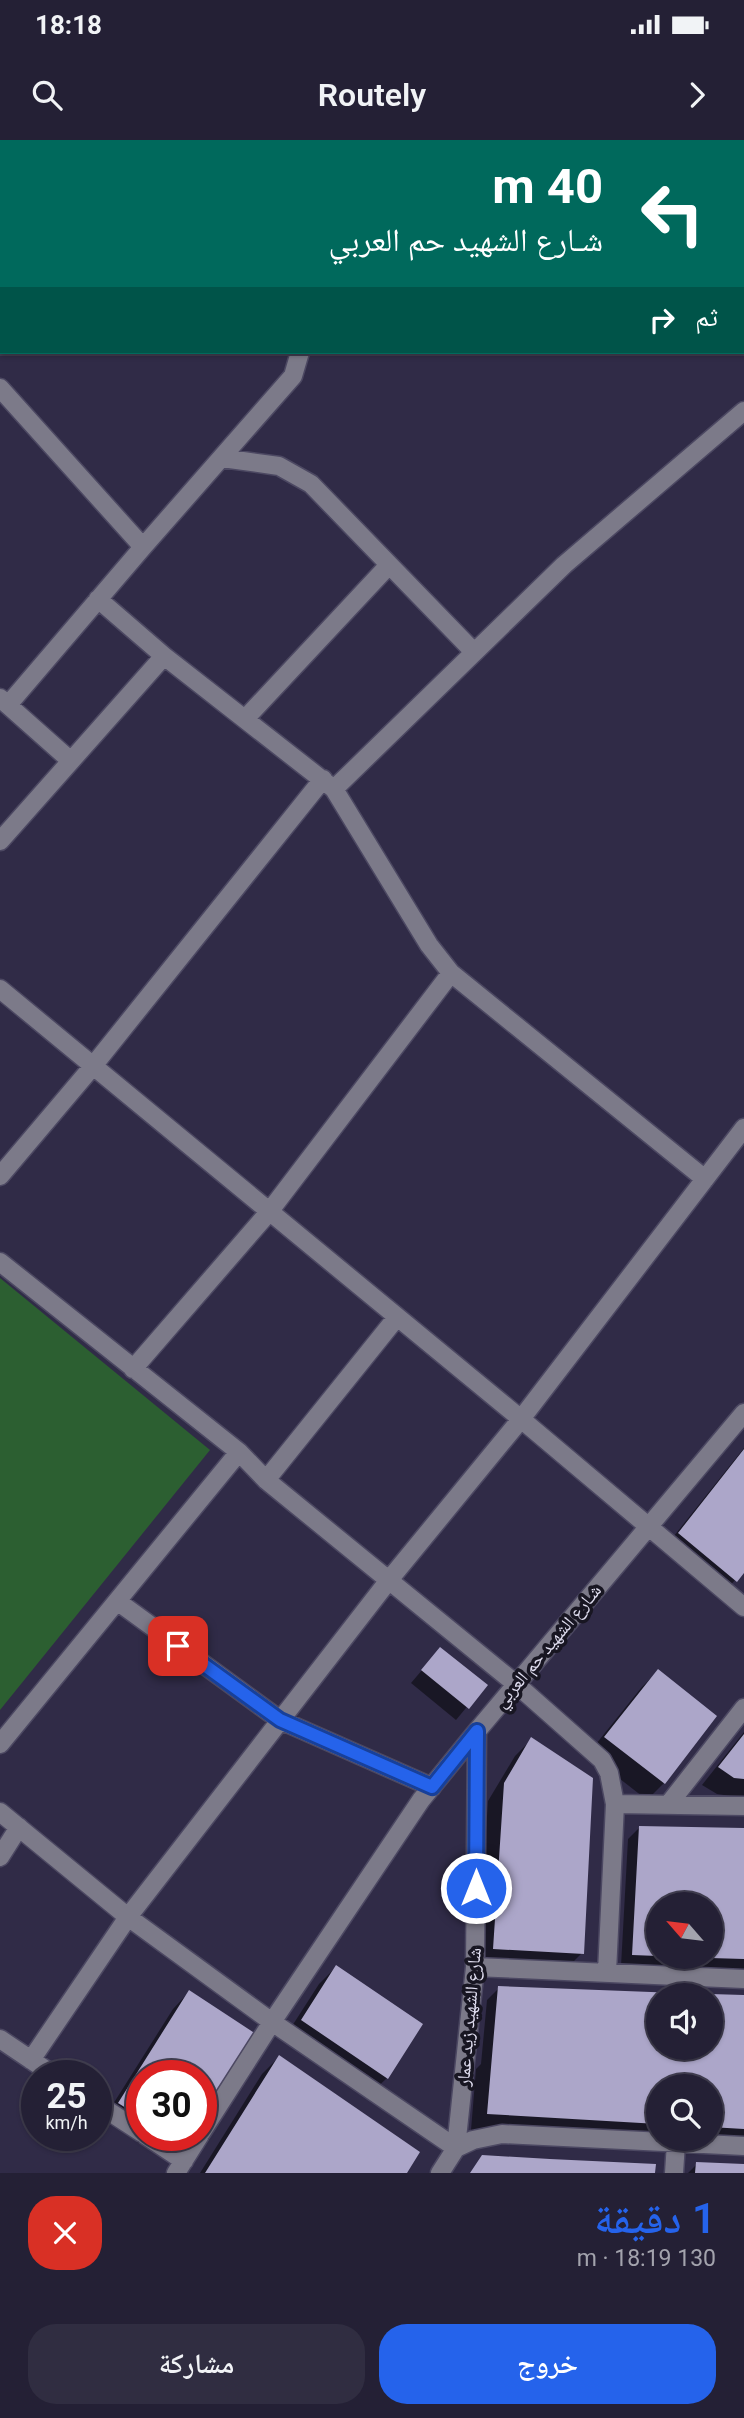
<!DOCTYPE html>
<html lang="ar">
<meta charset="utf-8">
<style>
:root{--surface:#242035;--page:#302d41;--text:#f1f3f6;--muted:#a3a3ad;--line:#413e50;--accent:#2563eb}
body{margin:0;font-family:Roboto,"Noto Naskh Arabic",sans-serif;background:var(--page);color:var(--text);direction:rtl;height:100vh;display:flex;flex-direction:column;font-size:26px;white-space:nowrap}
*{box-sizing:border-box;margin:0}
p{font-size:23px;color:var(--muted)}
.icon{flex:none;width:38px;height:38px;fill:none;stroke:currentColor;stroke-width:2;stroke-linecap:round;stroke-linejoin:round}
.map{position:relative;height:2033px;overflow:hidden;direction:ltr}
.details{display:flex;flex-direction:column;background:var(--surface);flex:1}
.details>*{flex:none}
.top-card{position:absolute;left:0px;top:0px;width:746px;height:214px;box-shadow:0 2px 5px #0004,0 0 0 2px var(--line);direction:rtl;background:#00695c;color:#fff;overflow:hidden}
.needle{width:46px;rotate:298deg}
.buttons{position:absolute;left:646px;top:1752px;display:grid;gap:14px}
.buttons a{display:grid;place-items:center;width:77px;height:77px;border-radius:50%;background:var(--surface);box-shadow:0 2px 5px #0004,0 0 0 2px var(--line);font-size:35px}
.speed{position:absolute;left:21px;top:1920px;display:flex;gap:14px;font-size:35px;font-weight:700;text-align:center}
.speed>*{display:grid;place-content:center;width:91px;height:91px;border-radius:50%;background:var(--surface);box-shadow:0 2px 5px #0004,0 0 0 2px var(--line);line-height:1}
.speed small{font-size:18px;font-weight:400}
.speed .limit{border:10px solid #d22;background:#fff;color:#111}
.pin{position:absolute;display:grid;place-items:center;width:60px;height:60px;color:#fff;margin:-30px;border-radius:14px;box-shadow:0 4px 10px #0006}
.me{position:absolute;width:77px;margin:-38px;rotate:0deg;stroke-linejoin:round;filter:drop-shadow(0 0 5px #0008)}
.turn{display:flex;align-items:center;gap:24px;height:147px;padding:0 28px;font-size:32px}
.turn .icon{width:91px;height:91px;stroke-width:2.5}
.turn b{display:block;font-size:49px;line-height:60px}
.then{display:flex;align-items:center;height:66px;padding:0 28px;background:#0003;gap:14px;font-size:26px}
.round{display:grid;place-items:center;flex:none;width:74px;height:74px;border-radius:28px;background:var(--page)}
.headline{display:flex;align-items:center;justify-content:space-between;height:119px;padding:0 28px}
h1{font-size:42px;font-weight:600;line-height:52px;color:var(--accent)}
.cta{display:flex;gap:14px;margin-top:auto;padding:14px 28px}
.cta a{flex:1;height:80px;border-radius:28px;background:var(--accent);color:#fff;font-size:28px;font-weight:600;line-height:80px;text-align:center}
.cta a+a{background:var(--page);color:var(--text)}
.status{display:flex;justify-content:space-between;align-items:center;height:49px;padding:0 35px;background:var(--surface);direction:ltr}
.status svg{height:19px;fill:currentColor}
header{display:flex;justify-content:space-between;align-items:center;height:91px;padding:0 28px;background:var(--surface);font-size:32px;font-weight:600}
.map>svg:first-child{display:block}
</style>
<div class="status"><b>18:18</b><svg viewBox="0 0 49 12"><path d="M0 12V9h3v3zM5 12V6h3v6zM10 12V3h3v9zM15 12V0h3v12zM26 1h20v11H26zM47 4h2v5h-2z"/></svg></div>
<header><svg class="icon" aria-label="forward" viewBox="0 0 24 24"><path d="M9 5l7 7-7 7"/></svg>Routely<svg class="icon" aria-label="search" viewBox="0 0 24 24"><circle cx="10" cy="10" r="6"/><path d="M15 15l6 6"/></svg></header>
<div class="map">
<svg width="744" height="2033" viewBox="0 0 744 2033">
<rect width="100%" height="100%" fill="#302b47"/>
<!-- green -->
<path fill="#2c5f31" d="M 0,1138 L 210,1310 L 0,1570 Z"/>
<!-- shadow -->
<path fill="#0007" fill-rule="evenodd" d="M 744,1308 L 744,1430 L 719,1458 L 662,1411 Z
M 440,1509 L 485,1545 L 456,1580 L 411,1543 Z
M 658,1531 L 664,1643 L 647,1660 L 588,1614 L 641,1548 Z
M 744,1592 L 744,1658 L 717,1654 L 702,1645 Z
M 532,1599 L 582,1813 L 565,1830 L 477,1826 L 488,1661 L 515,1616 Z
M 640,1687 L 744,1690 L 744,1836 L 621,1826 L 628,1699 ZM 658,1764 L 710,1764 L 710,1816 L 658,1816 Z
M 336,1827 L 387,1938 L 370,1954 L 285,1897 L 319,1844 Z
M 499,1848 L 694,1855 L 658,1855 L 658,1908 L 710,1908 L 744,1857 L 744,2006 L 471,1990 L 476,1929 L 481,1924 L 487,1860 ZM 658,1946 L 710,1946 L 710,1998 L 658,1998 Z
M 189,1852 L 201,1936 L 142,1936 L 142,1995 L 191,1995 L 185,2005 L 168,2022 L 103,1980 L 173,1869 Z
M 279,1917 L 405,2033 L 200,2033 L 262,1934 Z
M 697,2024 L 744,2026 L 744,2033 L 688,2033 Z"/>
<!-- building -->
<path fill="#aca6c9" d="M 744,1309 L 744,1433 L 737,1442 L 678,1393 Z
M 440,1507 L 488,1545 L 469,1569 L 421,1530 Z
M 658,1529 L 717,1576 L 665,1644 L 604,1597 Z
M 744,1594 L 744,1639 L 734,1638 L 718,1627 Z
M 531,1597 L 593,1638 L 584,1814 L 493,1809 L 504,1643 Z
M 639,1686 L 744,1688 L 744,1819 L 710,1818 L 710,1764 L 658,1764 L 658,1816 L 632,1815 Z
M 336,1825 L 423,1884 L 388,1939 L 301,1880 Z
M 498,1846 L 677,1853 L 677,1855 L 658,1855 L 658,1908 L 710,1908 L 710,1854 L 744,1855 L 744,1989 L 710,1987 L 710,1946 L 658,1946 L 658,1984 L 487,1974 Z
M 189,1850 L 256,1894 L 201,1982 L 201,1936 L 142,1936 L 142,1978 L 118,1963 Z
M 279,1915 L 420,2012 L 407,2033 L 205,2033 Z
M 482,2015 L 550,2019 L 656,2024 L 655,2033 L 470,2033 Z
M 696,2022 L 744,2024 L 744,2033 L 695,2033 Z"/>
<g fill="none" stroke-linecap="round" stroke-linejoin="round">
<defs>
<path id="minor" d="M 130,0 L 132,2
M 175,2 L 176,0
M 685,2 L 687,0
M 0,198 L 2,196
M 0,248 L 143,407
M 222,318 L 279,326 L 311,344 L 474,512
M 98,459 L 164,516 L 334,649 L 429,805 L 451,833 L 705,1039
M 0,558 L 71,621
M 8,565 L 143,407 L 293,236 L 300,212
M 245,579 L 389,425
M 334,649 L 564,425 L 744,271
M 0,701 L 164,516
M 0,849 L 521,1279 L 744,1467
M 0,1036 L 93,926 L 323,639
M 0,1122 L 239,1312 L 266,1340 L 516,1544 L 602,1620 L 609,1633 L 615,1664 L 607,1832
M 133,1229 L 269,1072 L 451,833
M 266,1340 L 397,1177
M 117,1461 L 280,1580 L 432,1647
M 0,1604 L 239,1312
M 615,1664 L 744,1666
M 668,1665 L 744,1568
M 0,1672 L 128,1777 L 272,1882 L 456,2008
M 0,1717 L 19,1687
M 475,1827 L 744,1839
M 0,1899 L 55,1936
M 31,1920 L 128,1777 L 389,1440 L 521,1279 L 744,988
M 96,1963 L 142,1993
M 201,1993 L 272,1882 L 421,1660 L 477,1591 L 744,1273
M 145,1995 L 184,2021
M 456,2008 L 473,2000 L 502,1994 L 744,2006
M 176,2033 L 200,1995
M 440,2033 L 456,2008 L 475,1827 L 477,1591
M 674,2033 L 676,2003"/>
</defs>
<!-- minor casing -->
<use href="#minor" stroke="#4c4862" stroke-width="21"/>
<!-- minor -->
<use href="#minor" stroke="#7c7a89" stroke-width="18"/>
</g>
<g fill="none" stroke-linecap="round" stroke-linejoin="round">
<defs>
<path id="route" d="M 178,1506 L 280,1580 L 432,1647 L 477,1591 L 476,1748"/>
</defs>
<!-- route casing -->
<use href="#route" stroke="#184099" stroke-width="18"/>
<!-- route -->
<use href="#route" stroke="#2563eb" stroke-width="12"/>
</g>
<g text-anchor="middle" stroke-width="7" stroke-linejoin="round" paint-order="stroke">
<!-- street labels -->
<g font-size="18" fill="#e1dff1" stroke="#181622">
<text transform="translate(548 1506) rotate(-50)" y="6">شـارع الشهيد حم العربي</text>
<text transform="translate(469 1877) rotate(-85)" y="6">شارع الشهيد زيد عمار</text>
</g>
</g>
</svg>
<div class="buttons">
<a><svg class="needle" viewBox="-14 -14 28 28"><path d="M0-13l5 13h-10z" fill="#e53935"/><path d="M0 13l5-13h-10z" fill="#a3a3ad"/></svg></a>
<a><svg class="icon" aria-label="sound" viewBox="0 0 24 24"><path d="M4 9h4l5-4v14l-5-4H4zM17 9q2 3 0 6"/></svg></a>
<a><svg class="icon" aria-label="search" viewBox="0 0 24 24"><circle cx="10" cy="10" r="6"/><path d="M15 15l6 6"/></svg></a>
</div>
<div class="speed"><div>25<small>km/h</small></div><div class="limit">30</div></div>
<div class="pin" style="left:178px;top:1506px;background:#d93025"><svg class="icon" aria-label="arrive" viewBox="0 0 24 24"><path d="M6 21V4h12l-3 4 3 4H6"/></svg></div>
<svg class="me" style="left:476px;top:1748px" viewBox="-20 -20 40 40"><circle r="17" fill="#2563eb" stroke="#fff" stroke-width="3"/><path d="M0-11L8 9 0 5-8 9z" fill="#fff"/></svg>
<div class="top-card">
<div class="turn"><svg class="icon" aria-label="left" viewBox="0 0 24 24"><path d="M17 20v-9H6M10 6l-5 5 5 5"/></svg><div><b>40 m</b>شـارع الشهيد حم العربي</div></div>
<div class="then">ثم<svg class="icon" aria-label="right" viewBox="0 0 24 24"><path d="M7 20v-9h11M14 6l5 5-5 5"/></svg></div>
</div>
</div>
<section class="details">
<div class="headline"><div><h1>1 دقيقة</h1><p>130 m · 18:19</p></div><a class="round" style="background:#d93025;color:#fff"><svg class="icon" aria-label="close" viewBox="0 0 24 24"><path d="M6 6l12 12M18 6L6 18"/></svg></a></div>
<div class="cta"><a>خروج</a><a>مشاركة</a></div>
</section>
